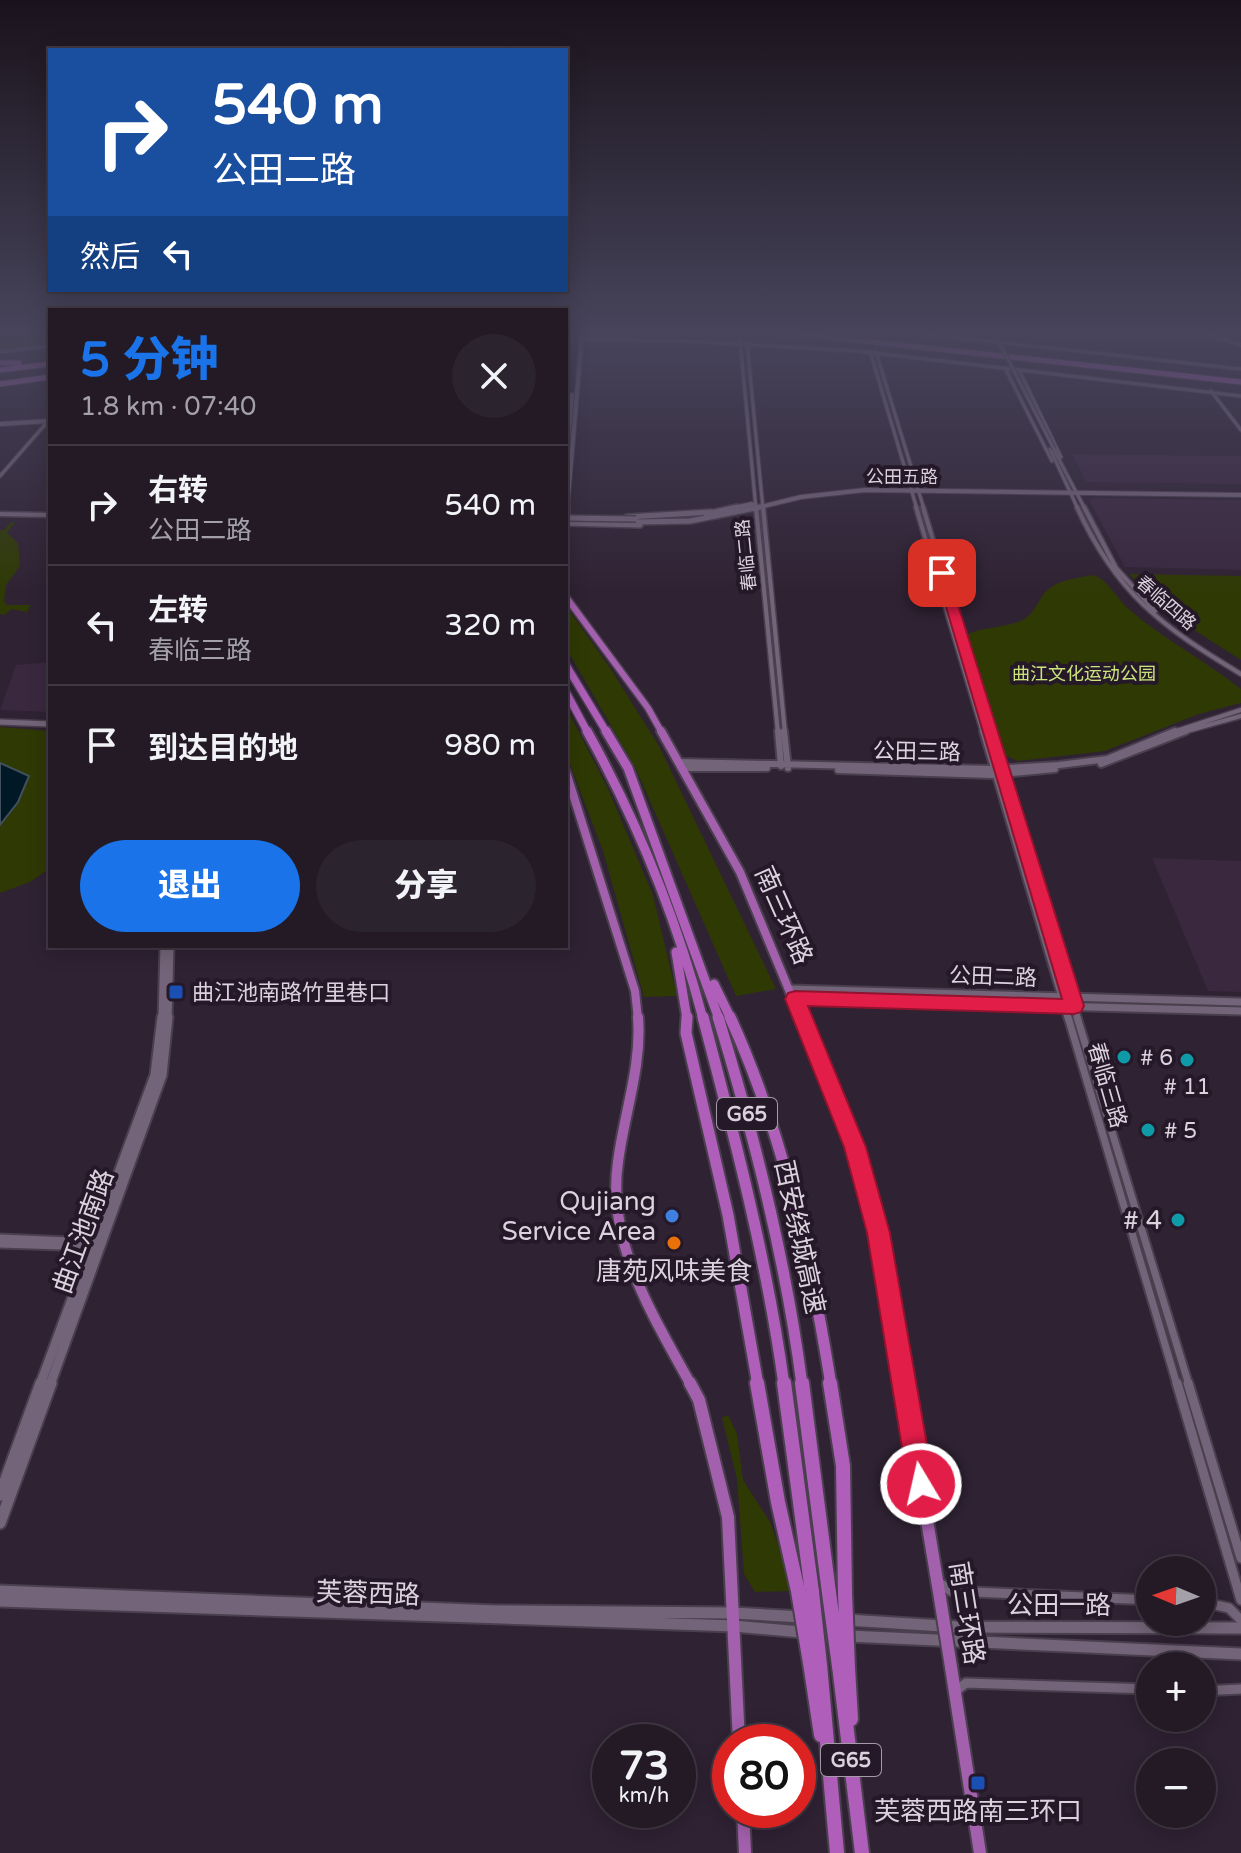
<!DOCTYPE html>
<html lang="zh">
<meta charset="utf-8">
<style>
:root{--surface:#231a26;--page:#2b232e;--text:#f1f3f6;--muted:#a3a1a7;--line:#403843;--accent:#1a73e8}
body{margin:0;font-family:"Varela Round","Noto Sans SC",sans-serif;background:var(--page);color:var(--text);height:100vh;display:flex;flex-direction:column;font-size:30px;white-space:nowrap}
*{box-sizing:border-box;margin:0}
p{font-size:26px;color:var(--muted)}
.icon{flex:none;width:44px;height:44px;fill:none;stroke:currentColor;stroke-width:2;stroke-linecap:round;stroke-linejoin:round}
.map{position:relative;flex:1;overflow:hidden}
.side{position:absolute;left:48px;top:308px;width:520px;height:640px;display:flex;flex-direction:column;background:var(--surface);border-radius:0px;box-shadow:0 4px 20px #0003,0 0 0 2px var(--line)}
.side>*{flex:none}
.guide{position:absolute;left:48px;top:48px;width:520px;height:244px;border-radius:0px;box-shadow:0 4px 20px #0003,0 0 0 2px var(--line);background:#1a4fa0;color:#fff;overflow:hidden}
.needle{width:52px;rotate:272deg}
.controls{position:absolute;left:1136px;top:1556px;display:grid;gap:16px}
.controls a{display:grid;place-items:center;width:80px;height:80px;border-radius:50%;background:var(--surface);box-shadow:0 4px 20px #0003,0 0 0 2px var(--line);font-size:40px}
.speed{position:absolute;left:592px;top:1724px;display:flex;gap:16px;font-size:40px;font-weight:700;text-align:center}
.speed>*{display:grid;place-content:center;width:104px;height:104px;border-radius:50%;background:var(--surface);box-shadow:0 4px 20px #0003,0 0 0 2px var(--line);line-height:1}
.speed small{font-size:20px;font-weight:400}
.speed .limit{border:12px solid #d22;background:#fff;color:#111}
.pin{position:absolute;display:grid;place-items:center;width:68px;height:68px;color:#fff;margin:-34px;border-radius:16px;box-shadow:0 4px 12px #0006}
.me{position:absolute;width:88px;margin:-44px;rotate:351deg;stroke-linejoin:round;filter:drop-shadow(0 0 6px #0008)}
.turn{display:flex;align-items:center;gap:28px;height:168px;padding:0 32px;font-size:36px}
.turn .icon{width:104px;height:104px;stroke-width:2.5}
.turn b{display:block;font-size:56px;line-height:68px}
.then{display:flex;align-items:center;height:76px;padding:0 32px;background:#0003;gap:16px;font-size:30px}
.round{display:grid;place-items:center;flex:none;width:84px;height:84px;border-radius:42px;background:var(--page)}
.head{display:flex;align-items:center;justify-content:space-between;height:136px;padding:0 32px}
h1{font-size:48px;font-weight:800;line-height:60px;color:var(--accent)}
.primary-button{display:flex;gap:16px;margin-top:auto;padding:16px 32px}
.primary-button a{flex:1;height:92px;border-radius:48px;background:var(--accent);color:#fff;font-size:32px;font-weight:800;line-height:92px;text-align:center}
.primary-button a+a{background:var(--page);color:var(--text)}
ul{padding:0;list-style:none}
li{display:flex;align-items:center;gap:24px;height:120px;padding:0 32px;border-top:2px solid var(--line)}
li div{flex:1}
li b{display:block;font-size:30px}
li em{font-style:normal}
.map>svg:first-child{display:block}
</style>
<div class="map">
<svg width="1241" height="1853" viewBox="0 0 1241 1853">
<rect width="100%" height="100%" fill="#2f2233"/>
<!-- built -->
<path fill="#3a283f" d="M 1072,454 L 1241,456 L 1241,484 L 1086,482 Z
M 1095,498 L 1241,500 L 1241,570 L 1125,567 L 1089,500 Z
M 50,662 L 50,712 L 0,710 L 16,665 Z
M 1152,858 L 1241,861 L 1241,992 L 1208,991 Z"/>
<!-- green -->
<path fill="#2f3904" d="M 0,334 L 50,334 L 45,345 L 0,350 Z
M 11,522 L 15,522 L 7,533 L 18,543 L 20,566 L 6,585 L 4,601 L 7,605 L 31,605 L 27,612 L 12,609 L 4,615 L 0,614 L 0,530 L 4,530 Z
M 1129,574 L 1241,576 L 1241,660 L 1180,621 Z
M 1094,575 C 1110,582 1116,598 1129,609 C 1164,640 1205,660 1241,689 L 1241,703 L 1199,714 L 1105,751 L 1018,761 L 1002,754 L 964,636 C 981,627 1000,628 1018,622 C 1032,617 1035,607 1043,595 C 1054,580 1076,578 1094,575 Z
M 566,606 L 610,668 L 659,746 L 776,989 L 736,996 L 635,767 L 566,648 Z
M 566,707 L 608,789 L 653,895 L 677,996 L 644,997 L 603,851 L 566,754 Z
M 0,727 L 50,731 L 50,868 L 30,882 L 0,893 Z
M 728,1415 L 737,1434 L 743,1480 L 770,1522 L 795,1591 L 755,1592 L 744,1574 L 737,1479 L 722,1418 Z"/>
<!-- water -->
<path fill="#011826" stroke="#42505d" stroke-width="2" d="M 0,763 L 29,776 L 18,802 L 0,825 Z"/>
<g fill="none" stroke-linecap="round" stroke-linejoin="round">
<defs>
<path id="tertiary-far4" d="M 924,334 L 1241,369
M 578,339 L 683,341 L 857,351 L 1241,396
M 740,340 L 756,509
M 747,342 L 763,509
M 870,351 L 917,509
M 0,352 L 50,346
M 876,352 L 924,509
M 1005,368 L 1052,461
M 1019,370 L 1061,457
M 1211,391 L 1241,430
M 1050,449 L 1078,509
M 1054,450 L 1085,509
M 0,476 L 50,419"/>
<path id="tertiary-far3" d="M 756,507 L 778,733
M 763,507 L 785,733
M 916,507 L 983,733
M 923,507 L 991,733
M 1077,507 C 1116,593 1162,627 1241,674
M 1084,507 L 1116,568 L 1155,611
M 0,514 L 50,515
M 1170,733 L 1241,710
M 1180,733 L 1241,716"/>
<path id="tertiary-far2" d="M 778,731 L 781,766
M 784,731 L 788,768
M 983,731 L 1068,1019
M 991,731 L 1078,1019
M 679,762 L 993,769 L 1059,765 L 1107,759 L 1175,731
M 1101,764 L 1186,731
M 683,768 L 767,768
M 838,770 L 992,775 L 1055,769"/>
<path id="tertiary-far1" d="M 1068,1017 L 1177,1385
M 1077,1017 L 1189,1385
M 0,1238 L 93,1242
M 0,1244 L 92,1247"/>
<path id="tertiary" d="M 1177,1383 L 1241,1600
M 1188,1383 L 1241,1558
M 941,1584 L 951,1591 L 1150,1600
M 1202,1602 L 1229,1608 L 1241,1620
M 957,1690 L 966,1683 L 1150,1689
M 1202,1691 L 1241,1689"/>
<path id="secondary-far4" d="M 0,424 L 50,421
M 566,459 L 572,395
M 567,509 L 582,334
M 728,509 L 752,504
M 752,509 L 801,497 L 865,490 L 1241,495"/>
<path id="secondary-far3" d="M 706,514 L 737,507
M 627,517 L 711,512
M 636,522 L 690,521 L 760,507
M 566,523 L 640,525
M 566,525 L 567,507
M 0,722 L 50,724"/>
<path id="secondary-far2" d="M 791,989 L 1241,1002
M 795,999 L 1241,1011
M 162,1019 L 164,946
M 168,1019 L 170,946"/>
<path id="secondary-far1" d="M 40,1385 L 155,1075 L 162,1017
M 50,1385 L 162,1075 L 168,1017"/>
<path id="secondary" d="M 0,1495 L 41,1383
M 0,1523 L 51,1383
M 0,1591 L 496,1611 L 733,1613 L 803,1617
M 0,1601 L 734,1626 L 835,1635
M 815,1618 L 959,1627 L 1241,1628
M 848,1636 L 1241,1654"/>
<path id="primary" d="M 1207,334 L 1241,345"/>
<path id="trunk-far4" d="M 0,384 L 50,377"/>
<path id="trunk-far3" d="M 566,597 L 648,708 L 662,733"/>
<path id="trunk-far2" d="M 661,731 L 740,872 L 801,1019
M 566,772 L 635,991 L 638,1019"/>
<path id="trunk-far1" d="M 638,1017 C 642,1066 624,1114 618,1162 C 606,1243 654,1317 691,1385
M 801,1017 L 855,1147 L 879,1233 L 904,1385"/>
<path id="trunk" d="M 690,1383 L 699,1400 L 728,1517 L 739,1742
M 904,1383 L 940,1598
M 951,1667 L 980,1853
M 743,1810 L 745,1853"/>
<path id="motorway-far4" d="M 799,334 L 1241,382
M 0,363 L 19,363
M 0,370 L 50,364"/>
<path id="motorway-far3" d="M 566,665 L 607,733
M 566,692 L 588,733"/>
<path id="motorway-far2" d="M 587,731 C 637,821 677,920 703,1019
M 606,731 L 628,768 L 719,1019
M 676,952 L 687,1019
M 714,984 L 731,1019"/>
<path id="motorway-far1" d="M 687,1017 L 686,1033 L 728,1215 L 758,1385
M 703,1017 C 735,1138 767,1261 784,1385
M 718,1017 C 755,1138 786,1260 802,1385
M 730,1017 C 783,1133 811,1260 831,1385"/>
<path id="motorway" d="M 757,1383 L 778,1502 L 798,1591
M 784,1383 L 812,1592
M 802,1383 L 829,1593
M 830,1383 L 843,1466 L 845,1593
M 810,1663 L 821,1735
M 820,1665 L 837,1853
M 839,1666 L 862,1853
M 848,1668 L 851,1719"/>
</defs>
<!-- tertiary-far4 casing -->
<use href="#tertiary-far4" stroke="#4a3f4e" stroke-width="5"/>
<!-- tertiary-far3 casing -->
<use href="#tertiary-far3" stroke="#4a3f4e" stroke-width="7"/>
<!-- tertiary-far2 casing -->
<use href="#tertiary-far2" stroke="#4a3f4e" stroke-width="10"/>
<!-- tertiary-far1 casing -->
<use href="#tertiary-far1" stroke="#4a3f4e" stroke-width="11"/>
<!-- tertiary casing -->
<use href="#tertiary" stroke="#4a3f4e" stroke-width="13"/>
<!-- secondary-far4 casing -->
<use href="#secondary-far4" stroke="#4a3f4e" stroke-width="6"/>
<!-- secondary-far3 casing -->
<use href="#secondary-far3" stroke="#4a3f4e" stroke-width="8"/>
<!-- secondary-far2 casing -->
<use href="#secondary-far2" stroke="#4a3f4e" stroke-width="11"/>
<!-- secondary-far1 casing -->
<use href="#secondary-far1" stroke="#4a3f4e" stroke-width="13"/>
<!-- secondary casing -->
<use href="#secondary" stroke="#4a3f4e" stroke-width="15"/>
<!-- primary casing -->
<use href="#primary" stroke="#4a3f4e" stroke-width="6"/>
<!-- trunk-far4 casing -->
<use href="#trunk-far4" stroke="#4a3f4e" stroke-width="7"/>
<!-- trunk-far3 casing -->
<use href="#trunk-far3" stroke="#4a3f4e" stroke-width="9"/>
<!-- trunk-far2 casing -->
<use href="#trunk-far2" stroke="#4a3f4e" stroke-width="12"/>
<!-- trunk-far1 casing -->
<use href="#trunk-far1" stroke="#4a3f4e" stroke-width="14"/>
<!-- trunk casing -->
<use href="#trunk" stroke="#4a3f4e" stroke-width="16"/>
<!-- motorway-far4 casing -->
<use href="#motorway-far4" stroke="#4a3f4e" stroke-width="7"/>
<!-- motorway-far3 casing -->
<use href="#motorway-far3" stroke="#4a3f4e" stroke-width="10"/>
<!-- motorway-far2 casing -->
<use href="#motorway-far2" stroke="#4a3f4e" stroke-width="13"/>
<!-- motorway-far1 casing -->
<use href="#motorway-far1" stroke="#4a3f4e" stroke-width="15"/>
<!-- motorway casing -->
<use href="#motorway" stroke="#4a3f4e" stroke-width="18"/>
<!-- tertiary-far4 -->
<use href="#tertiary-far4" stroke="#746479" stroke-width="3"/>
<!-- tertiary-far3 -->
<use href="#tertiary-far3" stroke="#746479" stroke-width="4"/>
<!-- tertiary-far2 -->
<use href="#tertiary-far2" stroke="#746479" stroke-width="6"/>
<!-- tertiary-far1 -->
<use href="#tertiary-far1" stroke="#746479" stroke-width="7"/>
<!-- tertiary -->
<use href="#tertiary" stroke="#746479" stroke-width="9"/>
<!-- secondary-far4 -->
<use href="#secondary-far4" stroke="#746479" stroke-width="4"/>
<!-- secondary-far3 -->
<use href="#secondary-far3" stroke="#746479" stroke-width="5"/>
<!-- secondary-far2 -->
<use href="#secondary-far2" stroke="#746479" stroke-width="7"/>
<!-- secondary-far1 -->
<use href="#secondary-far1" stroke="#746479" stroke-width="9"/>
<!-- secondary -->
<use href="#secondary" stroke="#746479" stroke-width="11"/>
<!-- primary -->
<use href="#primary" stroke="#9761a0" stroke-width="4"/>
<!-- trunk-far4 -->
<use href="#trunk-far4" stroke="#a360ad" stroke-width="5"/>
<!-- trunk-far3 -->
<use href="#trunk-far3" stroke="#a360ad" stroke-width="6"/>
<!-- trunk-far2 -->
<use href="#trunk-far2" stroke="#a360ad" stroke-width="8"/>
<!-- trunk-far1 -->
<use href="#trunk-far1" stroke="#a360ad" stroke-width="10"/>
<!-- trunk -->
<use href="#trunk" stroke="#a360ad" stroke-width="12"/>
<!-- motorway-far4 -->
<use href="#motorway-far4" stroke="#af5fba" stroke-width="5"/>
<!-- motorway-far3 -->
<use href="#motorway-far3" stroke="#af5fba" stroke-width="7"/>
<!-- motorway-far2 -->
<use href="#motorway-far2" stroke="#af5fba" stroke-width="9"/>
<!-- motorway-far1 -->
<use href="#motorway-far1" stroke="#af5fba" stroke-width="11"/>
<!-- motorway -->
<use href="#motorway" stroke="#af5fba" stroke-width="14"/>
<defs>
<path id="tertiary-bridge" d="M 995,334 L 1054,449"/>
<path id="secondary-bridge" d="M 566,518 L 636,519"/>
<path id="trunk-bridge" d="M 940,1598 L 951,1667"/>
<path id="motorway-bridge" d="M 798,1591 L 810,1663
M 812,1592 L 820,1665
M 829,1593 L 839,1666
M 845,1593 L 848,1668"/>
</defs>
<!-- tertiary-bridge casing -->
<use href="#tertiary-bridge" stroke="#4a3f4e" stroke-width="5" stroke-linecap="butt"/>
<!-- secondary-bridge casing -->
<use href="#secondary-bridge" stroke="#4a3f4e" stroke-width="8" stroke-linecap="butt"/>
<!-- trunk-bridge casing -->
<use href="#trunk-bridge" stroke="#4a3f4e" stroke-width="16" stroke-linecap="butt"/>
<!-- motorway-bridge casing -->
<use href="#motorway-bridge" stroke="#4a3f4e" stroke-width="18" stroke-linecap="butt"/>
<!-- tertiary-bridge -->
<use href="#tertiary-bridge" stroke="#746479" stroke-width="3"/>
<!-- secondary-bridge -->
<use href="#secondary-bridge" stroke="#746479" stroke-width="5"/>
<!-- trunk-bridge -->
<use href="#trunk-bridge" stroke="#a360ad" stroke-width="12"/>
<!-- motorway-bridge -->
<use href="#motorway-bridge" stroke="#af5fba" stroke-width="14"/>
</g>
<!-- sky -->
<linearGradient id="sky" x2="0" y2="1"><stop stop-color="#1a131c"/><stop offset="0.56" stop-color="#47445b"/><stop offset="1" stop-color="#47445b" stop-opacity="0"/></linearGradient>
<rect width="1241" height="593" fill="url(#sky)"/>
<!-- route -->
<path fill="#e11d48" stroke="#92132f" stroke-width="2" d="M 942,569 L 948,573 L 1084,1006 L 1081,1012 L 1074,1014 L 808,1006 L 866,1147 L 890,1233 L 934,1484 L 930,1494 L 921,1497 L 911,1494 L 908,1484 L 867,1233 L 844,1147 L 785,999 L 788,993 L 795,991 L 1062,999 L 936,573 Z"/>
<!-- markers -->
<g fill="#1a4fb4" stroke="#251829" stroke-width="3">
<rect x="168" y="984" width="16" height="16" rx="4"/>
<rect x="970" y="1775" width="16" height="16" rx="4"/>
</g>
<g fill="#0f9aa8" stroke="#251829" stroke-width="3">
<circle cx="1124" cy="1057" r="8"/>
<circle cx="1187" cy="1060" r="8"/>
<circle cx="1148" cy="1130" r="8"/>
<circle cx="1178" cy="1220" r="8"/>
</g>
<circle fill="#3f7fe0" stroke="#251829" stroke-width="3" cx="672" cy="1216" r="8"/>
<circle fill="#e8710a" stroke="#251829" stroke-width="3" cx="674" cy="1243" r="8"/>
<g text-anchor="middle" stroke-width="8" stroke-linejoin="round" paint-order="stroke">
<!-- far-street labels -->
<g font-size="18" fill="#dbd2de" stroke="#251829">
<text x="902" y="483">公田五路</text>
<text transform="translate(746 555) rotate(-96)" y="6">春临二路</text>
<text transform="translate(1166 603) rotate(41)" y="6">春临四路</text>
</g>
<!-- far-park labels -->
<g font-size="18" fill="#cbe47b" stroke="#251829">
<text x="1084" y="680">曲江文化运动公园</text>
</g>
<!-- shield labels -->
<g fill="#251829" stroke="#a49aa8" stroke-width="2">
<rect x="717" y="1098" width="60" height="32" rx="6"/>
<rect x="821" y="1744" width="60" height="32" rx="6"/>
</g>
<g font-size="20" font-weight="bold" fill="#dbd2de">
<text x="747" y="1121">G65</text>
<text x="851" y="1767">G65</text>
</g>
<!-- street labels -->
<g font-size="22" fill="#dbd2de" stroke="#251829">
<text transform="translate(917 751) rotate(1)" y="8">公田三路</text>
<text transform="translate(993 976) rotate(2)" y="8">公田二路</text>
<text transform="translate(1108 1085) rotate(74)" y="8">春临三路</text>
</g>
<!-- poi labels -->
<g font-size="22" fill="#dbd2de" stroke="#251829" text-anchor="start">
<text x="192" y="1000">曲江池南路竹里巷口</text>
<text x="1140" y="1065"># 6</text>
<text x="1187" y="1094" text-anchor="middle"># 11</text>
<text x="1164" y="1138"># 5</text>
</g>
<!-- near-street labels -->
<g font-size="26" fill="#dbd2de" stroke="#251829">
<text transform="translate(784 915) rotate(66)" y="9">南三环路</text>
<text transform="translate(83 1231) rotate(-70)" y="9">曲江池南路</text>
<text transform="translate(800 1237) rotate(78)" y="9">西安绕城高速</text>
<text transform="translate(368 1593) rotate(2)" y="9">芙蓉西路</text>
<text x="1059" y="1614">公田一路</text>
<text transform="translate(967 1613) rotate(81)" y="9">南三环路</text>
</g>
<!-- near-poi labels -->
<g font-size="26" fill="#dbd2de" stroke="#251829" text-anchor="end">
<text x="656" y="1210">Qujiang<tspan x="656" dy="30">Service Area</tspan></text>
<text x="1162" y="1229"># 4</text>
<text x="674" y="1280" text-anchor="middle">唐苑风味美食</text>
<text x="978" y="1820" text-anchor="middle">芙蓉西路南三环口</text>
</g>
</g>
</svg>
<div class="controls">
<a><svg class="needle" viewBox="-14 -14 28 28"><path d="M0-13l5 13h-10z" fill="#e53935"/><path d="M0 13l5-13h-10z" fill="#a3a1a7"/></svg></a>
<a>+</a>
<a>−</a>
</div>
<div class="speed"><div>73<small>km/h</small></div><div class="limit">80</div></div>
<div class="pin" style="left:942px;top:573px;background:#d93025"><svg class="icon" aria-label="arrive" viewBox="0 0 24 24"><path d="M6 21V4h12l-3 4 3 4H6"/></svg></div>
<svg class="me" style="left:921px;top:1484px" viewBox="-20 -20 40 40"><circle r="17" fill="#e11d48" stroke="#fff" stroke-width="3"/><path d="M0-11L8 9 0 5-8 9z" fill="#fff"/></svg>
<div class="guide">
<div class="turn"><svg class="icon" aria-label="right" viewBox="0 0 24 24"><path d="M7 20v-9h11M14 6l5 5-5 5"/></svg><div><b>540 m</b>公田二路</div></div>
<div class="then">然后<svg class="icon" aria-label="left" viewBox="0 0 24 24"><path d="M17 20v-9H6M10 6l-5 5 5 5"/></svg></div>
</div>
<section class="side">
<div class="head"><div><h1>5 分钟</h1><p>1.8 km · 07:40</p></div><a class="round"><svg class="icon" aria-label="close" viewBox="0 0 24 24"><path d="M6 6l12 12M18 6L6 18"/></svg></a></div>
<ul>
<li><svg class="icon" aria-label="right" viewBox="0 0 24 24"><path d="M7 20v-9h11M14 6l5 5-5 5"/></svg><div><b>右转</b><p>公田二路</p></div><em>540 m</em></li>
<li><svg class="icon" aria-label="left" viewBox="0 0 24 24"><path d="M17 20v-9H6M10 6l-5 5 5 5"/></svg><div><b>左转</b><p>春临三路</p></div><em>320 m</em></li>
<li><svg class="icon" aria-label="arrive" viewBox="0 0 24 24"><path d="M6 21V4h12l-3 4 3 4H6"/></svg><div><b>到达目的地</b></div><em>980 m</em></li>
</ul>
<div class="primary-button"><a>退出</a><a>分享</a></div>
</section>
</div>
